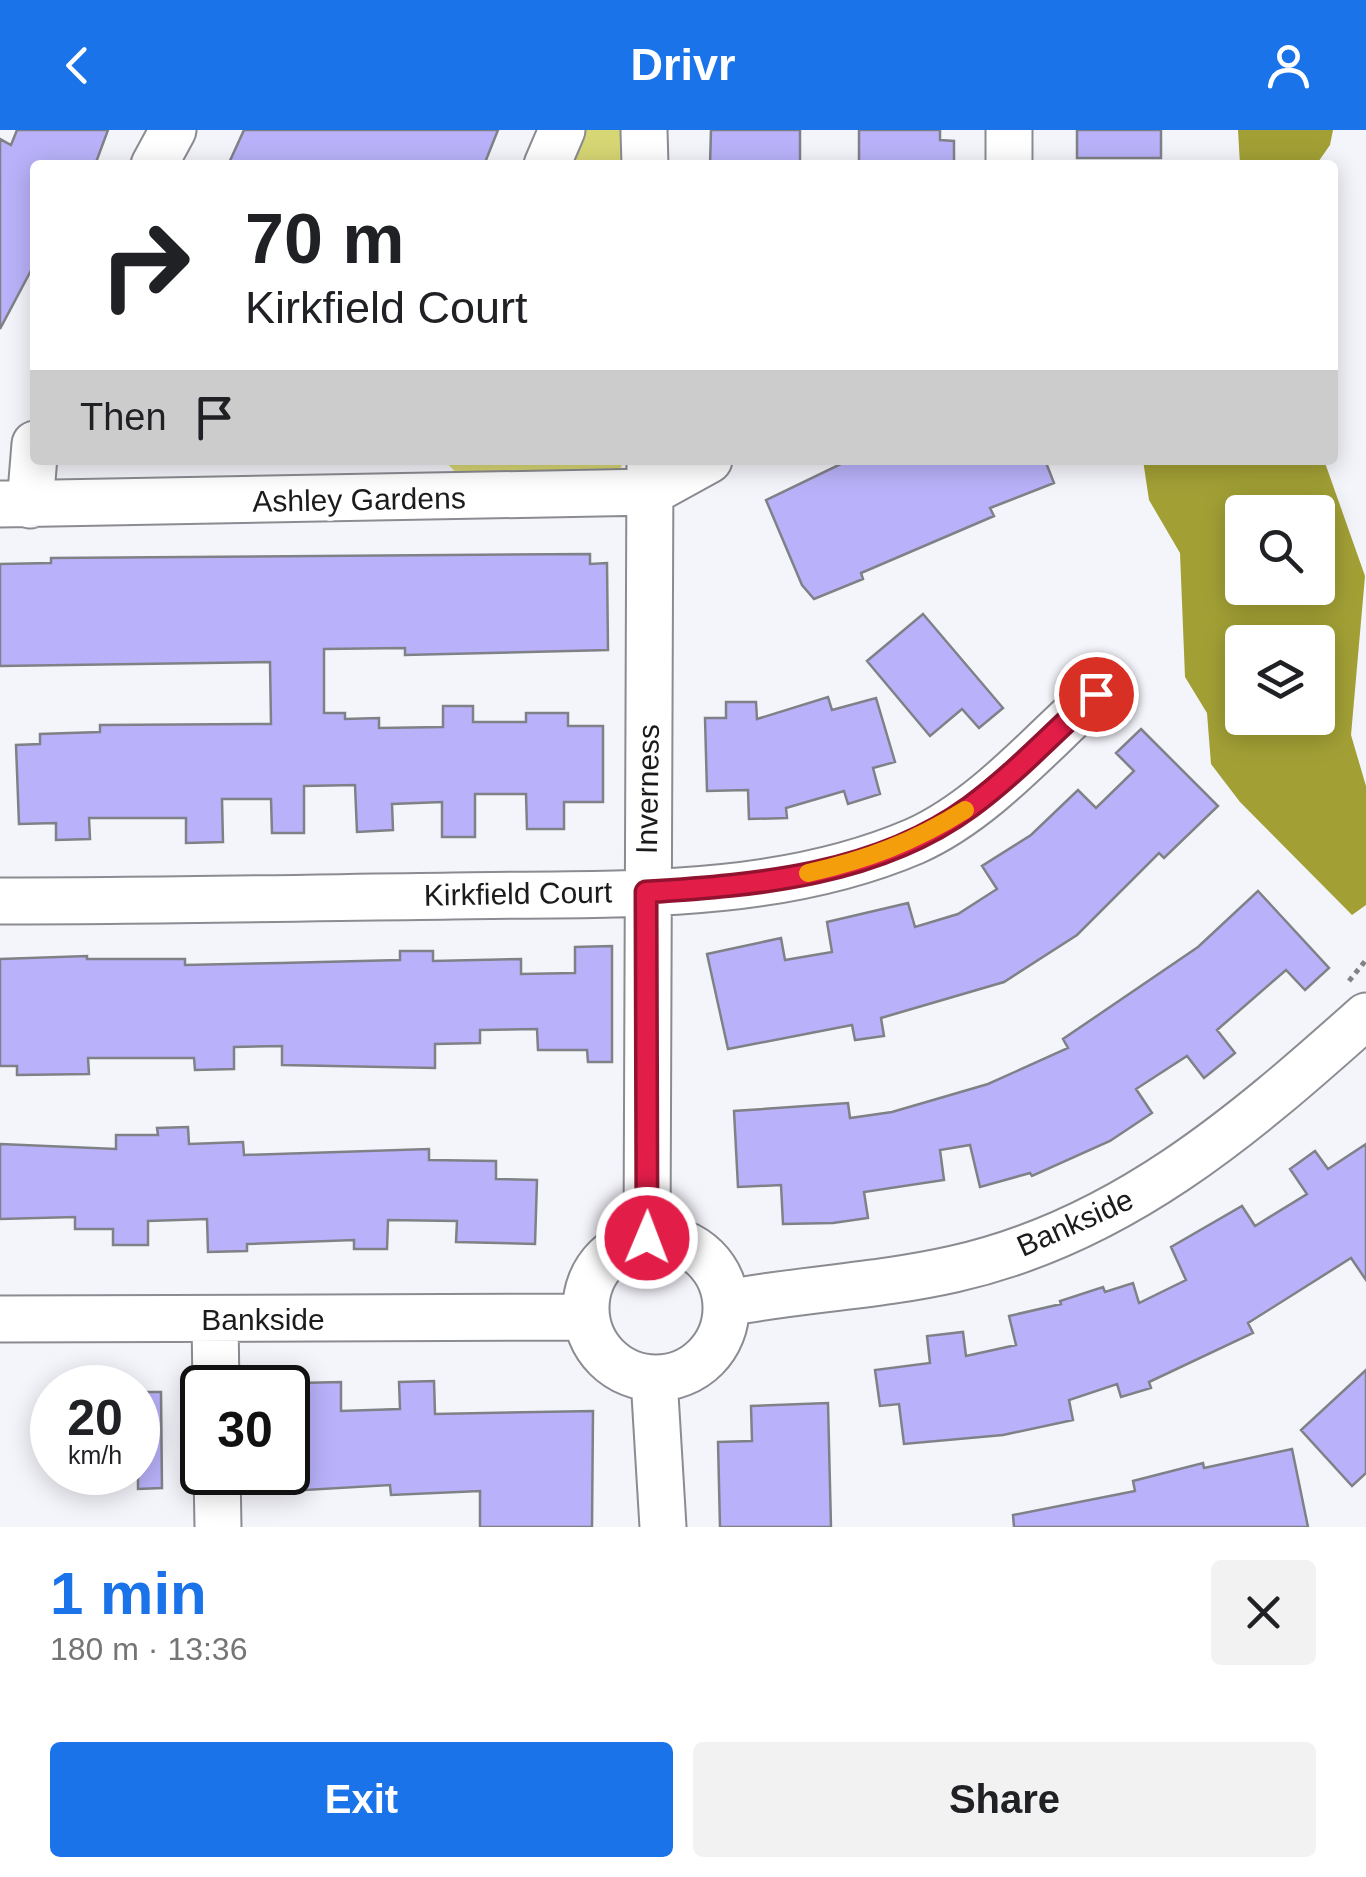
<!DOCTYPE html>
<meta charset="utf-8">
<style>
:root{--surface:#fff;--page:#f2f2f2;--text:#202124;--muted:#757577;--accent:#1a73e8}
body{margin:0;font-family:Helvetica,sans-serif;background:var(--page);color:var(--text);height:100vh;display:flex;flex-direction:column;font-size:38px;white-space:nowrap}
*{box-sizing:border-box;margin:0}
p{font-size:32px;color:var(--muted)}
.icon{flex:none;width:55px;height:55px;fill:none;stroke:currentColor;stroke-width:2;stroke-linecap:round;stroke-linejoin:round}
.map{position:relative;height:1397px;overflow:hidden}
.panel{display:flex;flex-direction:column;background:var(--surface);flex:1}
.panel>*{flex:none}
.guide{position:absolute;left:30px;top:30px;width:1308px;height:305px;border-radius:10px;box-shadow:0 5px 25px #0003;background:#fff;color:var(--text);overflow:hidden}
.buttons{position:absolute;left:1225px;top:365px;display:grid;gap:20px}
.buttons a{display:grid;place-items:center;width:110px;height:110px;border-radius:10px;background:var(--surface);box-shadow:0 5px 25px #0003;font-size:50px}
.speed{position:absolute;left:30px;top:1235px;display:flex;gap:20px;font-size:50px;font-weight:700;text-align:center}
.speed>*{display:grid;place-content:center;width:130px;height:130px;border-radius:50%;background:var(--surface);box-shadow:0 5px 25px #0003;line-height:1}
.speed small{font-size:25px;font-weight:400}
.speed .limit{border:5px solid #111;border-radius:15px;background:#fff;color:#111}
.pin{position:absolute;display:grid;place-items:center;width:85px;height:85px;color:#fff;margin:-42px;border:5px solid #fff;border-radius:50%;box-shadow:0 2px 10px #0007}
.me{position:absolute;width:110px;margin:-55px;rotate:1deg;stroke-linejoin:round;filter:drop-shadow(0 0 8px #0008)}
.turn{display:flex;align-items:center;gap:35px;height:210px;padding:0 50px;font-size:45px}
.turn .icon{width:130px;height:130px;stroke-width:2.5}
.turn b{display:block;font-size:70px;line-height:85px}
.then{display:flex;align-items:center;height:95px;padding:0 50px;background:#0003;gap:20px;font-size:38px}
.round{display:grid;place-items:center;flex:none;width:105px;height:105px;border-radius:10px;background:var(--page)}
.overview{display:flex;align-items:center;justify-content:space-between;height:170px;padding:0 50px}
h1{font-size:60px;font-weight:800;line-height:75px;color:var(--accent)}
.cta{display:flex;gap:20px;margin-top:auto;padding:20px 50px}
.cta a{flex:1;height:115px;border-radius:10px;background:var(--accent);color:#fff;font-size:40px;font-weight:800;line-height:115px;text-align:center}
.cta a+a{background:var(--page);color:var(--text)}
header{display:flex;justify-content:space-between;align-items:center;height:130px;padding:0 50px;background:var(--accent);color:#fff;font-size:45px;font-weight:800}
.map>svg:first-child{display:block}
</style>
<header><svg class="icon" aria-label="back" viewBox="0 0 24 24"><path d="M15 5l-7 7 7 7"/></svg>Drivr<svg class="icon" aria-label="person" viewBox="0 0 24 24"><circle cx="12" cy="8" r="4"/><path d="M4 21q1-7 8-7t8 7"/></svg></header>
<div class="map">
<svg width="1366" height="1397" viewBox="0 0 1366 1397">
<rect width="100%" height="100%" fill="#f4f4fb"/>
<!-- green -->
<path fill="#d7d674" d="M 580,0 L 628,0 L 628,35 L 564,35 Z
M 444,330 L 624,330 L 619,343 L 461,348 Z"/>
<!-- water -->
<path fill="#a2a035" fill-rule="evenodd" d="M 1238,0 L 1333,0 L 1330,15 L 1316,35 L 1240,35 Z
M 1143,330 L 1324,330 L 1365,446 L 1351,605 L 1366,656 L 1366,775 L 1352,785 L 1240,672 L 1211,634 L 1207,583 L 1185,547 L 1180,423 L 1149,370 ZM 1242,382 L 1318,382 L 1318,458 L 1242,458 ZM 1242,512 L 1318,512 L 1318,588 L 1242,588 Z"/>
<!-- building -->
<path fill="#b9b2fa" stroke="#808087" stroke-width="2.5" d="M 17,0 L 108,0 L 95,35 L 35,35 L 35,133 L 0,199 L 0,9 L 11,15 Z
M 244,0 L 498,0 L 484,35 L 228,35 Z
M 711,0 L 800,0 L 800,35 L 710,35 Z
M 859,0 L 940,0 L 940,10 L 954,11 L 954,35 L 859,35 Z
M 1077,0 L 1161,0 L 1161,28 L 1077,28 Z
M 849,330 L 1045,330 L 1054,353 L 990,378 L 994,386 L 861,443 L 863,449 L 814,469 L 802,455 L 766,370 Z
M 590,424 L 590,434 L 607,433 L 608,520 L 405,525 L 405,518 L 324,519 L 324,583 L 345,583 L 345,589 L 379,588 L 379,598 L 443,597 L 443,576 L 473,576 L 473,592 L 526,592 L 526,583 L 568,583 L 568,596 L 603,596 L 603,672 L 564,672 L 564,699 L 527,699 L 526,664 L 475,664 L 475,707 L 442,707 L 442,672 L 392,674 L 393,700 L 357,702 L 355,655 L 304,656 L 304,703 L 272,703 L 271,669 L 222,669 L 223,712 L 186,713 L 186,688 L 89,688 L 90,709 L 56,710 L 56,693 L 19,694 L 16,615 L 40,614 L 40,604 L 100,602 L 100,595 L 271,594 L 270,532 L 0,536 L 0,434 L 51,433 L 51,428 Z
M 923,484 L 1003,578 L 979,598 L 962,579 L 930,606 L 867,531 Z
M 828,567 L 832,580 L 876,568 L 895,632 L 873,638 L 880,664 L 848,674 L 844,661 L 786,678 L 787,688 L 749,689 L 748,660 L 707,661 L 705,588 L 726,588 L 726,572 L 756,572 L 757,589 Z
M 1141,599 L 1218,676 L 1164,728 L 1159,723 L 1077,805 L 1004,852 L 881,888 L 884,906 L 855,910 L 852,895 L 728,919 L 707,824 L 781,808 L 785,830 L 832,822 L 827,792 L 908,773 L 915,797 L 958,784 L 997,759 L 982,736 L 1031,705 L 1078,660 L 1096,678 L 1134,641 L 1116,623 Z
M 1258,761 L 1329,838 L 1305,860 L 1286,840 L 1217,900 L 1235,923 L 1204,948 L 1187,926 L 1136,959 L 1152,983 L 1110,1011 L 1032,1046 L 1030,1043 L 980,1057 L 970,1015 L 940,1020 L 944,1050 L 864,1062 L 868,1088 L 833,1093 L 783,1094 L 781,1055 L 738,1057 L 734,981 L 848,973 L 850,988 L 892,982 L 988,954 L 1068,918 L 1063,909 L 1198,817 Z
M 612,816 L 612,932 L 588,932 L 587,920 L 538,920 L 537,899 L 480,900 L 480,913 L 435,914 L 435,938 L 282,935 L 282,916 L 234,917 L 234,939 L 195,940 L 194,928 L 88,928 L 89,944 L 17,945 L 17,936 L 0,936 L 0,829 L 87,826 L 87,829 L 185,829 L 185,835 L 281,833 L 400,830 L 400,821 L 433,821 L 433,831 L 521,829 L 521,844 L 575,843 L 575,817 Z
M 188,997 L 189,1014 L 243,1012 L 244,1025 L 429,1019 L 429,1030 L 496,1031 L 496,1049 L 537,1050 L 535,1114 L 456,1112 L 457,1091 L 388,1090 L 387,1119 L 354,1119 L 354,1110 L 247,1114 L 247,1121 L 208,1122 L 207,1089 L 148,1091 L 148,1115 L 113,1115 L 113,1099 L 75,1099 L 75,1087 L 0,1089 L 0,1014 L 116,1019 L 116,1005 L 158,1005 L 157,998 Z
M 1366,1014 L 1366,1150 L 1351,1128 L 1248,1193 L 1253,1203 L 1149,1252 L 1151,1258 L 1121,1267 L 1117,1254 L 1069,1270 L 1073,1290 L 1003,1305 L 904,1314 L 899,1274 L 880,1276 L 875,1240 L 930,1233 L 927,1206 L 963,1202 L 966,1226 L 1016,1215 L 1009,1186 L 1061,1174 L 1060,1171 L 1103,1157 L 1105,1162 L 1133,1153 L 1139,1173 L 1186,1150 L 1171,1117 L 1242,1076 L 1255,1096 L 1307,1064 L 1290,1039 L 1315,1021 L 1328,1039 Z
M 1366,1240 L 1366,1343 L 1352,1356 L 1301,1300 Z
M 434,1251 L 435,1284 L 593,1281 L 592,1397 L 480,1397 L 480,1361 L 391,1365 L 390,1355 L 288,1361 L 288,1277 L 298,1277 L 298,1253 L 341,1252 L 341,1281 L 400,1279 L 399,1252 Z
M 138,1262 L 161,1262 L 162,1358 L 138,1359 Z
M 828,1273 L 831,1397 L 720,1397 L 718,1312 L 752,1311 L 751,1276 Z
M 1292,1319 L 1308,1397 L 1014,1397 L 1013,1385 L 1135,1361 L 1133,1351 L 1203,1333 L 1204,1338 Z"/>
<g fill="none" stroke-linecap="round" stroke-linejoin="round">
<defs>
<path id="minor" d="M 644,0 L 645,35
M 154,35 L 173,0
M 547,35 L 562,0
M 1009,35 L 1009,0
M 0,374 L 651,362 L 709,330
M 30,375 L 35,314
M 0,771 C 151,771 302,768 453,766 C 606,763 771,773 915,711 C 984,680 1040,614 1096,564
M 647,1108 L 650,330
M586 1178a70 70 0 1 1 140 0a70 70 0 1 1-140 0Z
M 727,1173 C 802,1159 879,1156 954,1139 C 1120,1102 1243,996 1366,886
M 0,1189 L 586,1187
M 215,1190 L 216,1258
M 654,1248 L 663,1397
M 217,1342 L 218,1397"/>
</defs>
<!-- minor casing -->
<use href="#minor" stroke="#8b8b92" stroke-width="49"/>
<!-- path -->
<path stroke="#828286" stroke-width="5" stroke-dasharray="5 5" stroke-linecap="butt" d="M 1349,851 L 1366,830"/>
<!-- minor -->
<use href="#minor" stroke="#fff" stroke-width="45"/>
</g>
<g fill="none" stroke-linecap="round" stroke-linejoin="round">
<defs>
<path id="route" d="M 647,1108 L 646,762 C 758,755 877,745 970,677 C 1015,644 1055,601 1096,564"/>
</defs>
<!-- route casing -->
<use href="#route" stroke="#92132f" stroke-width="25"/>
<!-- route -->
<use href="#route" stroke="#e11d48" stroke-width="18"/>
<!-- slow -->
<path stroke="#f59e0b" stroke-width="18" d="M 808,743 C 866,730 914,712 965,680"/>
</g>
<g text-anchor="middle" stroke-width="8" stroke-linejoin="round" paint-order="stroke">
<!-- street labels -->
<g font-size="30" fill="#1b1a1d" stroke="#fff">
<text transform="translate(359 370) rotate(-1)" y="10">Ashley Gardens</text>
<text transform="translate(648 659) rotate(-89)" y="10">Inverness</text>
<text transform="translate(518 764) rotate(-1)" y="10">Kirkfield Court</text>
<text transform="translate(1075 1093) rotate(-24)" y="10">Bankside</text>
<text x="263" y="1200">Bankside</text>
</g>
</g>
</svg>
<div class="buttons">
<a><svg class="icon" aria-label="search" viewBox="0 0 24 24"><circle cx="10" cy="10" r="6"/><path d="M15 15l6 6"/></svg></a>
<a><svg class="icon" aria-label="layers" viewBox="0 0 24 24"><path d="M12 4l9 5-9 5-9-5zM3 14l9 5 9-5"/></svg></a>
</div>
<div class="speed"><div>20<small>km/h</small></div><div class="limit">30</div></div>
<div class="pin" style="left:1096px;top:564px;background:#d93025"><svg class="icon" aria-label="arrive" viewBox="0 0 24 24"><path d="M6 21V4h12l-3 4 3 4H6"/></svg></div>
<svg class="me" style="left:647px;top:1108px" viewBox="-20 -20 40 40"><circle r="17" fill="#e11d48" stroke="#fff" stroke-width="3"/><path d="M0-11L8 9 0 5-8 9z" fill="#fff"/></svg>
<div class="guide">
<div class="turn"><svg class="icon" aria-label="right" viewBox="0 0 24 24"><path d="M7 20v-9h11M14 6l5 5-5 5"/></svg><div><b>70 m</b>Kirkfield Court</div></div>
<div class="then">Then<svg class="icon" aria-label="arrive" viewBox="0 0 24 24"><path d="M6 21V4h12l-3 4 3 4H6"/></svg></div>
</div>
</div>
<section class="panel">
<div class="overview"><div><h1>1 min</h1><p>180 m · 13:36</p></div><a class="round"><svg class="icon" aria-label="close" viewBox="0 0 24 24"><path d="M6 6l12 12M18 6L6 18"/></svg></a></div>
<div class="cta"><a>Exit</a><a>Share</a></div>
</section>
